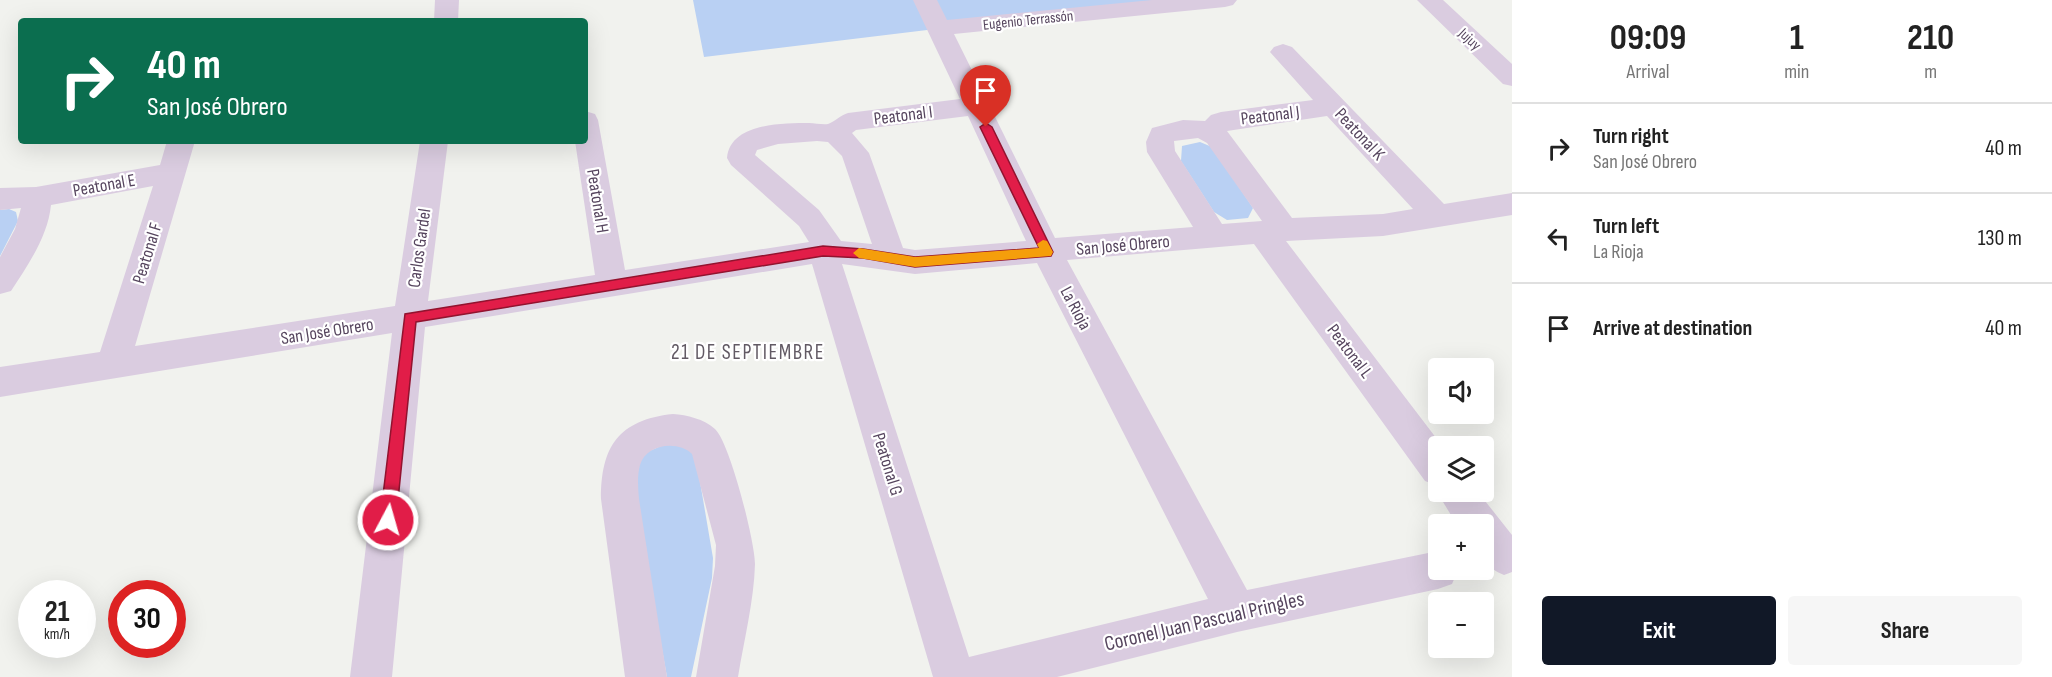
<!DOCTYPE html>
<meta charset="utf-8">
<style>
:root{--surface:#fff;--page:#f6f6f6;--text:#222;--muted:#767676;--line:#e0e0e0;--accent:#111827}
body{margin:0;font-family:"Sofia Sans Condensed",sans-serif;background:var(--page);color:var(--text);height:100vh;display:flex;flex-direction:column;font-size:22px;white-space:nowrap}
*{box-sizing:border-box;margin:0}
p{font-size:20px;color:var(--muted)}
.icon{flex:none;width:33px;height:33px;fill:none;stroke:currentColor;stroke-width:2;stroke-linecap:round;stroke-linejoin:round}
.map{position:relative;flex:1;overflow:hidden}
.sheet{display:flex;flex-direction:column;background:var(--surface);width:540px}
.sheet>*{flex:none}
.hud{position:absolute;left:18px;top:18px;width:570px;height:126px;border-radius:6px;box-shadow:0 6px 24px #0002;background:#0b6e4f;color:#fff;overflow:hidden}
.fabs{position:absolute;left:1428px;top:358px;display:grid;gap:12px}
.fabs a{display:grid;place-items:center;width:66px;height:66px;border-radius:6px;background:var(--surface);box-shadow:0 6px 24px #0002;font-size:30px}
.speed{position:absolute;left:18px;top:580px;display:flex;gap:12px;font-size:30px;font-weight:700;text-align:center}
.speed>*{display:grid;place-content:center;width:78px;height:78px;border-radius:50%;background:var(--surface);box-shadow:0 6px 24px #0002;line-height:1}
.speed small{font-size:15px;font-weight:400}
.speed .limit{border:9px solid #d22;background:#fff;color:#111}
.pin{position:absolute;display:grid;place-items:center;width:51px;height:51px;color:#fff;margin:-62px -26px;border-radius:50% 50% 50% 0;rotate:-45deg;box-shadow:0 0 6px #0007}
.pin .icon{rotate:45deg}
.me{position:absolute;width:66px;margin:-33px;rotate:6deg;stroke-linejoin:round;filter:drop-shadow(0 0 4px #0008)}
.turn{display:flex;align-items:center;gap:21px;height:126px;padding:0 30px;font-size:27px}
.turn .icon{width:78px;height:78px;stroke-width:2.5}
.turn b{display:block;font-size:42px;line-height:51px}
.eta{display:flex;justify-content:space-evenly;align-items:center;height:102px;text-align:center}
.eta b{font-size:36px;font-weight:700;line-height:42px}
.button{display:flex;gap:12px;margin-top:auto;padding:12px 30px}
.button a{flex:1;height:69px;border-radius:6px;background:var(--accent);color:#fff;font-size:24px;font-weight:700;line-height:69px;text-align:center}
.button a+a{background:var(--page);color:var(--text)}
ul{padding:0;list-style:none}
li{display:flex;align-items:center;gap:18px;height:90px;padding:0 30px;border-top:2px solid var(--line)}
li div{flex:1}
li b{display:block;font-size:22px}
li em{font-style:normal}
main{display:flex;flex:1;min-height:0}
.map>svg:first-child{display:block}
</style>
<main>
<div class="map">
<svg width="1512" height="677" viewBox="0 0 1512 677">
<rect width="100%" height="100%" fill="#f1f2ee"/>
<!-- green -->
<path fill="#b9d0f3" d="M 693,0 L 1175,0 L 704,57 Z
M 1200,142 L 1212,147 L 1253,208 L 1248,218 L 1227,220 L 1214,212 L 1181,161 L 1182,146 Z
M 9,209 L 16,212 L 18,221 L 0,256 L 0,210 Z
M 670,442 L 692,450 L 697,464 L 713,558 L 712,578 L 691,677 L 667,677 L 630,471 L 638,456 Z"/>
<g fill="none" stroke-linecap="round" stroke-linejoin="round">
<!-- minor -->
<path fill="#dacce0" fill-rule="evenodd" d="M 435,0 L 459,0 L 458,21 L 434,21 Z
M 913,0 L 937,0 L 947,20 L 1152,0 L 1237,0 L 1233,5 L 1225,7 L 954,34 L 1055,238 L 1193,227 L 1147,152 L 1146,142 L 1152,128 L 1183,120 L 1205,121 L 1211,115 L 1221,112 L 1313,100 L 1270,52 L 1274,47 L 1283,44 L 1292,47 L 1444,204 L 1512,193 L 1512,215 L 1383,236 L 1286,241 L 1443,447 L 1438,447 L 1438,486 L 1425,481 L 1254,244 L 1067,260 L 1247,590 L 1438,551 L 1438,570 L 1458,570 L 1452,584 L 1438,589 L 1237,632 L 1057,677 L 933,677 L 812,264 L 425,327 L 392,677 L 350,677 L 392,333 L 0,397 L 0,367 L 100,352 L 153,186 L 51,205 C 48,236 28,265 11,291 L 0,294 L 0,257 L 15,229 L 21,208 L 0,210 L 0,188 L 36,187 L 160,165 L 167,141 L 195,141 L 135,346 L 395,306 L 420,141 L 448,141 L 428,301 L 595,275 L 575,141 L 585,141 L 585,111 L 595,114 L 598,120 L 625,270 L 809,242 L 799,226 L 731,165 L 727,158 C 730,123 783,123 809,123 C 815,123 823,125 828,124 C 834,122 841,115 848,113 L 960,99 ZM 968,116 L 1026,241 L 915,250 L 903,248 L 869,153 L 852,133 L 856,130 ZM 1327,116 L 1413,209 L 1383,214 L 1292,218 L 1227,131 ZM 1198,138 L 1207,143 L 1262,221 L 1222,224 L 1175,151 L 1174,141 ZM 817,141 L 828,142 L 842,156 L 872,244 L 841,241 L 819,210 L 755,155 L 757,150 L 778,144 ZM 1037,263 L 1208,599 L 969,657 L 842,264 L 915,274 Z
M 1417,0 L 1443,0 L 1512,64 L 1512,86 L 1503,84 Z
M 673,414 C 687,415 704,419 715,429 C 730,443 755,542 755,564 C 754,601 744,640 738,677 L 696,677 L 715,566 L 716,545 L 692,454 C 678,440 646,444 640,465 C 637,476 638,488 639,499 L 667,677 L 625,677 L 601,499 C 601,447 618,420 673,414 Z
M 1438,489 L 1438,492 L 1478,492 L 1512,535 L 1512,572 L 1504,575 C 1477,564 1484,550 1484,525 L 1457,525 L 1437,492 Z"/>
</g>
<!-- route -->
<path fill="#e11d48" stroke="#92132f" stroke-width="1.5" d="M 986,123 L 992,127 L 1053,252 L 1051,256 L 915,267 L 863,258 L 823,256 L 416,322 L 396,520 L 393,525 L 388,527 L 382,525 L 380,520 L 405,314 L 823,246 L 863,249 L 915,257 L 1039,248 L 980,127 Z"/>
<!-- slow -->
<path fill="#f59e0b" d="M 1043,240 L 1047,241 L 1053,252 L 1051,256 L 915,267 L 859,258 L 853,253 L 859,248 L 915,257 L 1039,248 L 1037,244 Z"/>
<g text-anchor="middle" stroke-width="4.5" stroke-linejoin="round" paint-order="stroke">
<!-- far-street labels -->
<g font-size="15" fill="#56455e" stroke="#fff">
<text transform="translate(1028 20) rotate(-6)" y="5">Eugenio Terrassón</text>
<text transform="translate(1470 39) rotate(43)" y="5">Jujuy</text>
</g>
<!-- street labels -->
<g font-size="18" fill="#56455e" stroke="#fff">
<text transform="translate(903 115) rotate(-7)" y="6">Peatonal I</text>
<text transform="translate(1270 115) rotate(-7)" y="6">Peatonal J</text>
<text transform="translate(1360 134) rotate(47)" y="6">Peatonal K</text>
<text transform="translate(104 185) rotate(-10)" y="6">Peatonal E</text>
<text transform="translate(598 201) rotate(81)" y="6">Peatonal H</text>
<text transform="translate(1123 245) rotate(-5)" y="6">San José Obrero</text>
<text transform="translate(419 248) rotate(-82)" y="6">Carlos Gardel</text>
<text transform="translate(147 253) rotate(-73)" y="6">Peatonal F</text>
<text transform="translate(1076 308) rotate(62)" y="6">La Rioja</text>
<text transform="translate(327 331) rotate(-9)" y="6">San José Obrero</text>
<text transform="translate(1350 351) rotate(53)" y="6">Peatonal L</text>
<text transform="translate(888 464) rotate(73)" y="6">Peatonal G</text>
</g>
<!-- quarter labels -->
<g font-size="21" letter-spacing="1.5" fill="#625a64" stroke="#fff">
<text x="748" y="359">21 DE SEPTIEMBRE</text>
</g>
<!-- near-street labels -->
<g font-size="21" fill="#56455e" stroke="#fff">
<text transform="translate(1204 621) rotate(-13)" y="7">Coronel Juan Pascual Pringles</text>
</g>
</g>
</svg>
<div class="fabs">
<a><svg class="icon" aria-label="sound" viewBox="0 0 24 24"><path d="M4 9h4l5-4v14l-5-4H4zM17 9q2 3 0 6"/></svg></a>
<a><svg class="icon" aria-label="layers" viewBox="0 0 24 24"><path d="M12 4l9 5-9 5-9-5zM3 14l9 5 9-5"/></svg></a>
<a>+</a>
<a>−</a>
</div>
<div class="speed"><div>21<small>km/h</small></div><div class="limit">30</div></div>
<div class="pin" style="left:986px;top:127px;background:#d93025"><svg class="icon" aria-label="arrive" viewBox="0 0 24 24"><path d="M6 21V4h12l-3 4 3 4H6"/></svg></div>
<svg class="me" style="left:388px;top:520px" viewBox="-20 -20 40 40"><circle r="17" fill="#e11d48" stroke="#fff" stroke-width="3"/><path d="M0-11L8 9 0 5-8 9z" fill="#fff"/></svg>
<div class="hud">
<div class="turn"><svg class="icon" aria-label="right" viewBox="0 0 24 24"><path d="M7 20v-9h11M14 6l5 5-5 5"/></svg><div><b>40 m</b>San José Obrero</div></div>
</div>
</div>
<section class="sheet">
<div class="eta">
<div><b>09:09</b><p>Arrival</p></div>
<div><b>1</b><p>min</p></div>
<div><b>210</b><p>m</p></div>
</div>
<ul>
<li><svg class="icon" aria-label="right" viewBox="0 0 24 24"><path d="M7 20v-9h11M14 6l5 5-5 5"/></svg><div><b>Turn right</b><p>San José Obrero</p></div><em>40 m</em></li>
<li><svg class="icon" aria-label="left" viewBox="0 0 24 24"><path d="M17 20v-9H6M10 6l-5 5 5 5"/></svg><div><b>Turn left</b><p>La Rioja</p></div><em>130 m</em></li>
<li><svg class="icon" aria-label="arrive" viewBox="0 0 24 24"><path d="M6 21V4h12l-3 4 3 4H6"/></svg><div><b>Arrive at destination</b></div><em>40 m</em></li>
</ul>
<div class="button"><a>Exit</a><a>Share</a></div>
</section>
</main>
